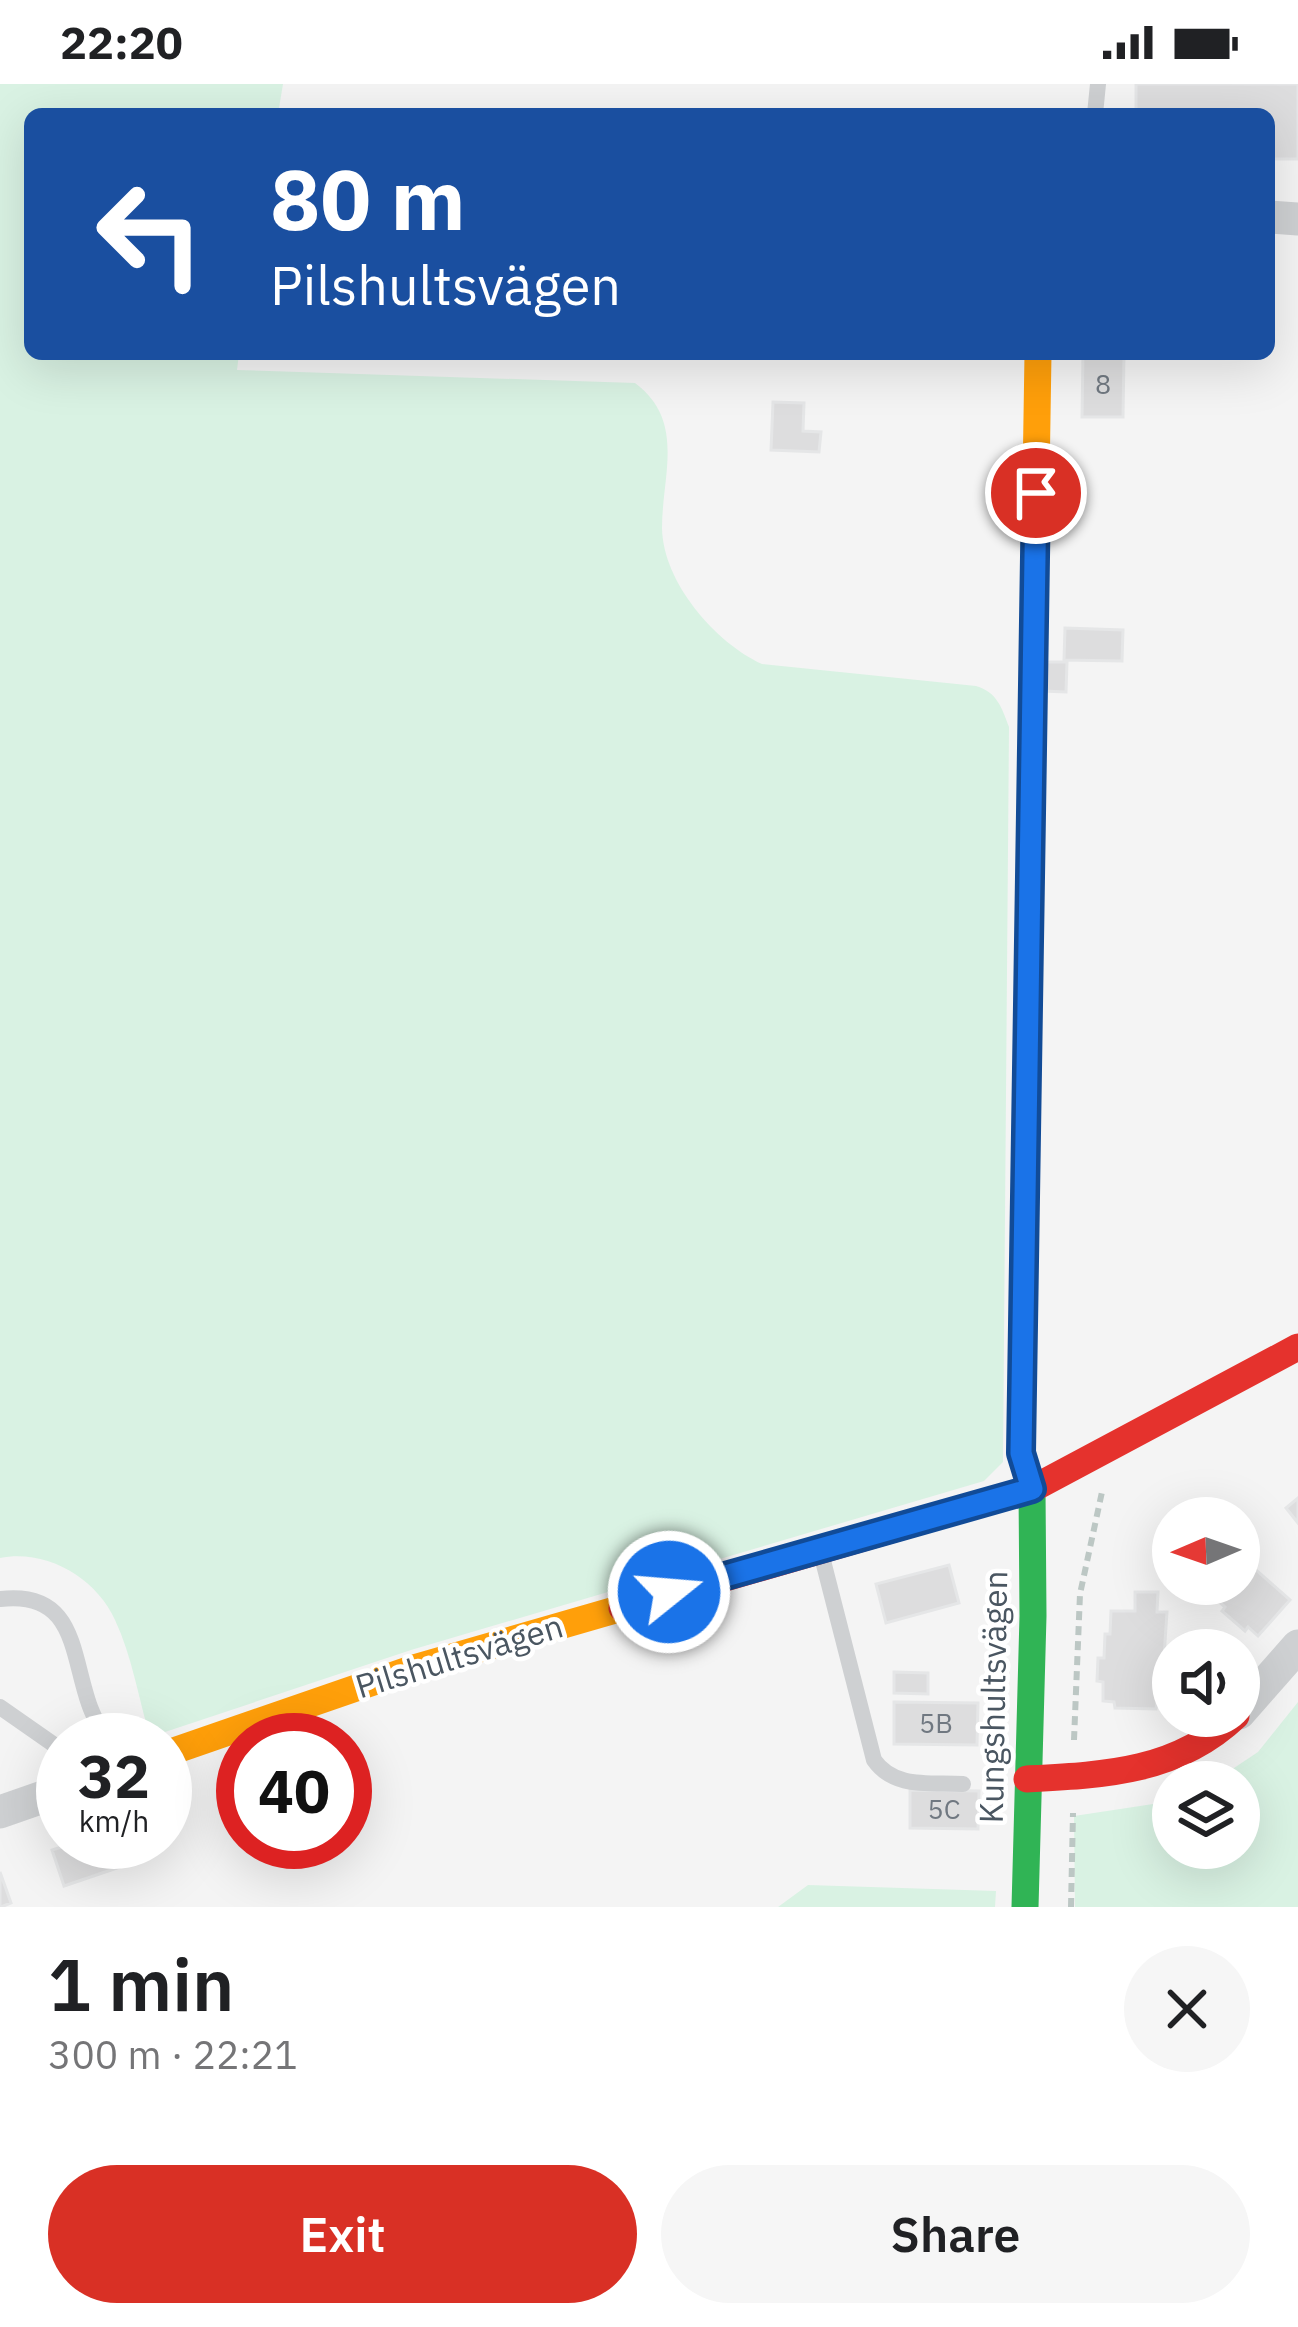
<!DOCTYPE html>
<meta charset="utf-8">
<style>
:root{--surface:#fff;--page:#f6f6f6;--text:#202124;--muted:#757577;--accent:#d93025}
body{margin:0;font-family:"IBM Plex Sans",sans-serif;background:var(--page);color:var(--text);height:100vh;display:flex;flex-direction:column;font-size:45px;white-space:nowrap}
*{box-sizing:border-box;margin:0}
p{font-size:39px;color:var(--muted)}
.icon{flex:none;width:66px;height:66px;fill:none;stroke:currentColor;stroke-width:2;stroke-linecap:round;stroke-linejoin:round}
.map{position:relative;height:1823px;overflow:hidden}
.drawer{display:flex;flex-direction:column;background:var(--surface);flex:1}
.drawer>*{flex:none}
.guide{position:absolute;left:24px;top:24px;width:1251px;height:252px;border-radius:18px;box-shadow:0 12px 48px #0002;background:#1a4fa0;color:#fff;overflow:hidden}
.needle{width:78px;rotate:268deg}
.fabs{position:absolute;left:1152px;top:1413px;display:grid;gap:24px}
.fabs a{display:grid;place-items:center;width:108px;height:108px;border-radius:50%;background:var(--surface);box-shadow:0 12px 48px #0002;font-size:60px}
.speed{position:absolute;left:36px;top:1629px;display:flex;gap:24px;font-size:60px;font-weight:700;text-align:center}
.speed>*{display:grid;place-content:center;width:156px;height:156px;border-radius:50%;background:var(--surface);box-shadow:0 12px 48px #0002;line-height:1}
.speed small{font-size:30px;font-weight:400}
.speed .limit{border:18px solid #d22;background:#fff;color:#111}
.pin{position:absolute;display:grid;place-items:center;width:102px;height:102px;color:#fff;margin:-51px;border:6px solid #fff;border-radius:50%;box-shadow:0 3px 12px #0007}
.me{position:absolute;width:132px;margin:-66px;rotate:73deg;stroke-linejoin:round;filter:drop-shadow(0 0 9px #0008)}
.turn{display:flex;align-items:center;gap:42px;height:252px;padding:0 48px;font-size:54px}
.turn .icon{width:156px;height:156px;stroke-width:2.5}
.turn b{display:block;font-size:84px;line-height:102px}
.round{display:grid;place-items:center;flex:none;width:126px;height:126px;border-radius:63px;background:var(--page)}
.summary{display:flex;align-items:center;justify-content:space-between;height:204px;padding:0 48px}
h1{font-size:72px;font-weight:600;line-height:90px}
.button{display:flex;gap:24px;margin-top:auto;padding:24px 48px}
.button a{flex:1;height:138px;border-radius:72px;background:var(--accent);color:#fff;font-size:48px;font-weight:600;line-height:138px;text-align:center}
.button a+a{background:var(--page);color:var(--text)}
.status{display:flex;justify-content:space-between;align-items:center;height:84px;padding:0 60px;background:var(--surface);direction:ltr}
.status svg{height:33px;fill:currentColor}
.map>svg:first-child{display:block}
</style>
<div class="status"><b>22:20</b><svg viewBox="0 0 49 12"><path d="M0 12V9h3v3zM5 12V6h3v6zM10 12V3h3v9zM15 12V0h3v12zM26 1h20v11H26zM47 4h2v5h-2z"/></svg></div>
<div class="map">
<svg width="1298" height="1823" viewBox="0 0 1298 1823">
<rect width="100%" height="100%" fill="#f4f4f4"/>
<!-- green -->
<path fill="#d9f2e3" d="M 0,0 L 283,0 L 278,30 L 30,30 L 30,270 L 239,270 L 237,286 L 635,299 C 686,337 662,391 662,444 C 663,499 716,559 762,580 L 976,602 C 997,608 1002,624 1009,643 L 1003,1378 L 984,1397 L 411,1566 L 150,1653 C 139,1616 132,1572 115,1536 C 96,1494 47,1465 0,1474 Z
M 1298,1618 L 1298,1823 L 1075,1823 L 1074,1732 L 1173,1717 L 1173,1764 L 1239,1764 L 1239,1698 L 1213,1698 L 1258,1668 Z
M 808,1801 L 996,1807 L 995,1823 L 778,1823 Z"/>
<!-- building -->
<path fill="#ddddde" stroke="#e5e6e7" stroke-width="3" d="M 1136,0 L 1298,0 L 1298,75 L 1269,75 L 1269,30 L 1136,30 Z
M 1083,270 L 1124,270 L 1123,333 L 1082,333 Z
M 773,318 L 804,319 L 803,347 L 821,348 L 819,368 L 771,366 Z
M 1065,544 L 1123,546 L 1122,577 L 1064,576 Z
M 1044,578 L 1067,578 L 1066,608 L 1043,607 Z
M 1298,1414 L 1298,1439 L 1286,1424 Z
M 1239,1471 L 1290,1516 L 1258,1552 L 1248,1543 L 1245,1547 L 1222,1527 L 1225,1523 L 1209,1509 L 1217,1500 L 1239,1500 Z
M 949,1481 L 959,1519 L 886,1539 L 876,1500 Z
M 1135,1508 L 1158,1508 L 1157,1528 L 1167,1528 L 1164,1573 L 1169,1573 L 1169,1589 L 1173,1589 L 1173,1619 L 1157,1619 L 1156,1625 L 1115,1624 L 1114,1618 L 1103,1617 L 1103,1598 L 1097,1597 L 1098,1574 L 1104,1574 L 1105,1550 L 1110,1550 L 1111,1527 L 1135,1527 Z
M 894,1588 L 928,1589 L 928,1610 L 894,1609 Z
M 894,1618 L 978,1619 L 977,1661 L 894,1660 Z
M 910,1706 L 979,1707 L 978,1745 L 910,1744 Z
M 77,1758 L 115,1758 L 123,1782 L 64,1802 L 52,1766 Z
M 0,1788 L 11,1819 L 1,1823 L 0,1823 Z"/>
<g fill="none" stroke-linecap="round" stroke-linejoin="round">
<!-- path -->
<path stroke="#bcc7c4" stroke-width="6" stroke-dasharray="9 6" stroke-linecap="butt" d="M 1074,1656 L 1080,1510 L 1102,1408
M 1071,1823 L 1073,1729"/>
<!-- lane -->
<path stroke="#ced0d2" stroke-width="16" d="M 1095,30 L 1098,0
M 821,1469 L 874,1676 C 894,1705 930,1698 963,1700
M 0,1515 C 75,1506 71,1568 89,1620 C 93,1632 100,1644 105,1656
M 0,1623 L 63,1667"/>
<!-- street -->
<path stroke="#ced0d2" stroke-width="33" d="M 1269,133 L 1298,135
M 1239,1629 L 1298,1562
M 0,1728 L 63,1706"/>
<!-- fast -->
<path stroke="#30b455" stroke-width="27" d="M 1025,1823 L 1033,1532 L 1032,1405 L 1021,1369 L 1032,649"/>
<!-- slow -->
<path stroke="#ff9f0a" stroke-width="27" d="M 1032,649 L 1038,270
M 165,1670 L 414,1584 L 622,1524"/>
<!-- jam -->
<path stroke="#e5322d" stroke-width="27" d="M 622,1524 L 1032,1405 L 1298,1263
M 1027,1695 C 1105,1691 1177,1688 1236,1632"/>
</g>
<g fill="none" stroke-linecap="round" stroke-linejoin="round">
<defs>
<path id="route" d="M 669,1508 L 1032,1405 L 1021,1369 L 1036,409"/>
</defs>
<!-- route casing -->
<use href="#route" stroke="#114b97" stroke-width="30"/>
<!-- route -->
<use href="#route" stroke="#1a73e8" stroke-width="21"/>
</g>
<g text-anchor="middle" stroke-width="9" stroke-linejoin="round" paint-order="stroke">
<!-- number labels -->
<g font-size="27" fill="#707881">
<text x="1103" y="310">8</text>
<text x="936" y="1649">5B</text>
<text x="944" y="1735">5C</text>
</g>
<!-- street labels -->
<g font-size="33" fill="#4a5661" stroke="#fff">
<text transform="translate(459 1572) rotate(-17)" y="12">Pilshultsvägen</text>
<text transform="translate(993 1613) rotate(-89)" y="12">Kungshultsvägen</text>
</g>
</g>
</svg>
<div class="fabs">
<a><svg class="needle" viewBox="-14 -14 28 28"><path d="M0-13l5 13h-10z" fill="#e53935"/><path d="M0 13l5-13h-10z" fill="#757577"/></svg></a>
<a><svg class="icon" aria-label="sound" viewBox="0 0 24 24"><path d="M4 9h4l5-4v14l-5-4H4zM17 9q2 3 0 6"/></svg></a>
<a><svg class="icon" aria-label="layers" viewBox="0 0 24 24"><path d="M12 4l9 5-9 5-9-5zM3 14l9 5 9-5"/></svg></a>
</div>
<div class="speed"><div>32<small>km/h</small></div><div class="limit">40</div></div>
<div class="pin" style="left:1036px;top:409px;background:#d93025"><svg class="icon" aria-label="arrive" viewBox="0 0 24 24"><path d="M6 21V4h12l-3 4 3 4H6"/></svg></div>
<svg class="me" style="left:669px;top:1508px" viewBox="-20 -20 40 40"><circle r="17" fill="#1a73e8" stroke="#fff" stroke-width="3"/><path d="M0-11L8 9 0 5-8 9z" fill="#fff"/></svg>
<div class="guide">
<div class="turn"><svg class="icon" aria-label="left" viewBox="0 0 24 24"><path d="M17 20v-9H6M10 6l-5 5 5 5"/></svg><div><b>80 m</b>Pilshultsvägen</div></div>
</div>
</div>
<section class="drawer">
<div class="summary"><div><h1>1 min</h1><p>300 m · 22:21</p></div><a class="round"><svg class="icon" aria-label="close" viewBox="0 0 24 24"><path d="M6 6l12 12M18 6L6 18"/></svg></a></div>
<div class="button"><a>Exit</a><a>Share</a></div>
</section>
